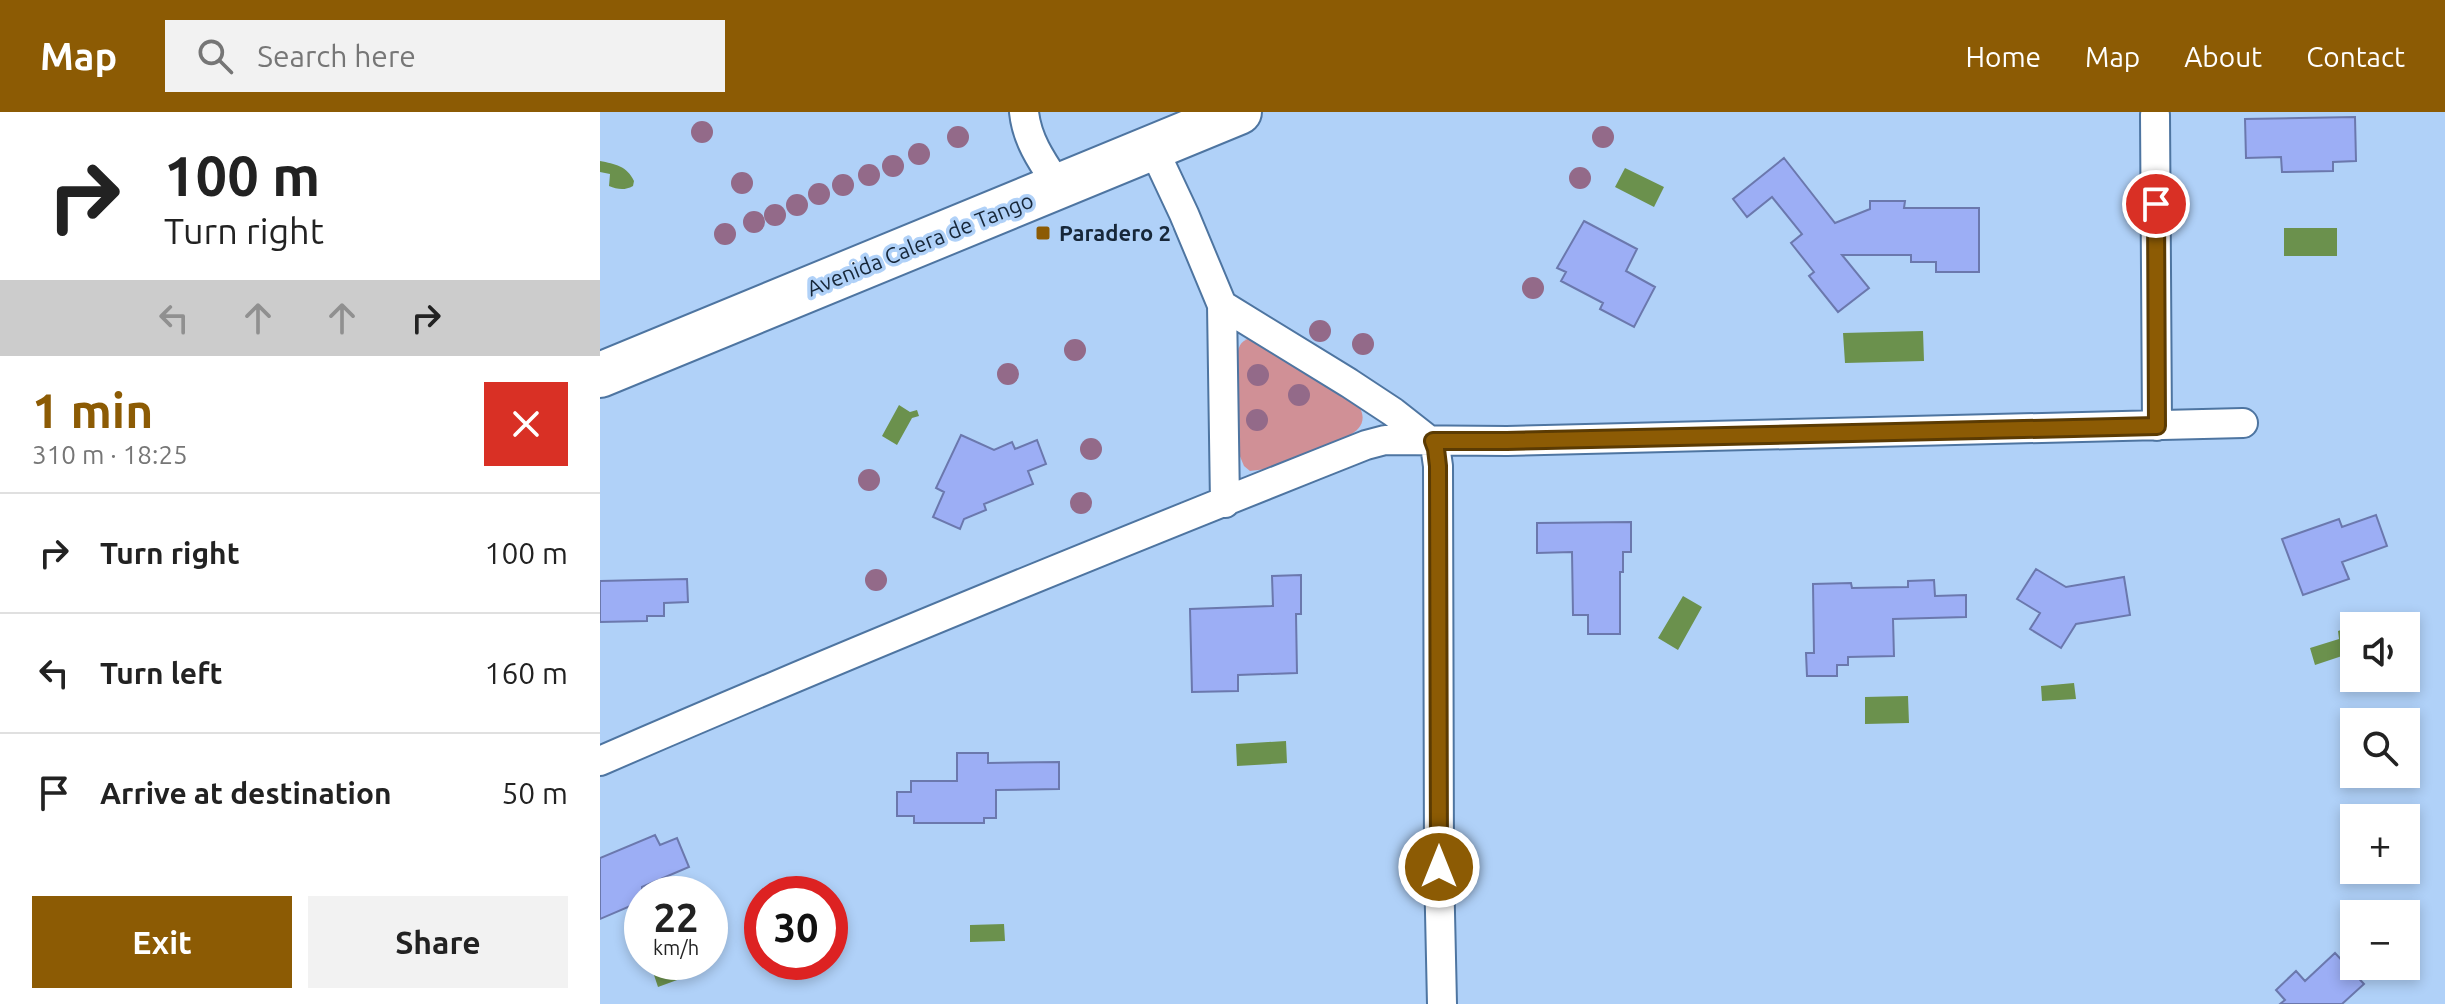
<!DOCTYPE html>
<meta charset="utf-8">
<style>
:root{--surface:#fff;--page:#f2f2f2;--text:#222;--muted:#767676;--line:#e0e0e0;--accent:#8c5b04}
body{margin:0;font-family:Ubuntu,sans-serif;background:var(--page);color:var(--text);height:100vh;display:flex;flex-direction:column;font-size:30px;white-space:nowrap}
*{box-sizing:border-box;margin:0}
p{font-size:26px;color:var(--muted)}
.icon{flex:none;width:44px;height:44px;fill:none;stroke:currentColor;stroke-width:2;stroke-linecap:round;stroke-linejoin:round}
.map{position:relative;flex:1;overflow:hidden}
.sheet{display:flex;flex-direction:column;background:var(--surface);width:600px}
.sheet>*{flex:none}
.guide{background:#fff;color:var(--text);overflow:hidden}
.fabs{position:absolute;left:1740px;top:500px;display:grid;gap:16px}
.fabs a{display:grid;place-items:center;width:80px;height:80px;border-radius:0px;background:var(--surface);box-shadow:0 4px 12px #0003;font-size:40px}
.speed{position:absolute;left:24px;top:764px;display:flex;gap:16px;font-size:40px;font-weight:700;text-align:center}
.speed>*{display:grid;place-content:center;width:104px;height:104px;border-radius:50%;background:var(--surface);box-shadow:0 4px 12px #0003;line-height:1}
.speed small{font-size:20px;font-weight:400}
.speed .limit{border:12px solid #d22;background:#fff;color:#111}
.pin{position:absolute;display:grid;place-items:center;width:68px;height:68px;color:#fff;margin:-34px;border:4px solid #fff;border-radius:50%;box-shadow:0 2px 8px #0007}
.me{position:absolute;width:88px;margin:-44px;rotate:0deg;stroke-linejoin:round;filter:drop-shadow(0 0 6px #0008)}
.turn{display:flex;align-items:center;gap:28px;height:168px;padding:0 32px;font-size:36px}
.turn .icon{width:104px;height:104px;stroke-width:2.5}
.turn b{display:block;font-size:56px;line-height:68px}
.lanes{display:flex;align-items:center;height:76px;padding:0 32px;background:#0003;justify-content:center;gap:40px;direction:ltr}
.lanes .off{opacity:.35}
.round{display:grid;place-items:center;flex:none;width:84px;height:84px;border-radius:0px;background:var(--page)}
.overview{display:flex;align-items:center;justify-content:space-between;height:136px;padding:0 32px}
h1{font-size:48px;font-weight:600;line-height:60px;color:var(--accent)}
.cta{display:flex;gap:16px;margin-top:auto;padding:16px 32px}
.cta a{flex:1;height:92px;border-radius:0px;background:var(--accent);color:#fff;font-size:32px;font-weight:600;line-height:92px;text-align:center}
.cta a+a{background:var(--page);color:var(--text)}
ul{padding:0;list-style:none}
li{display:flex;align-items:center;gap:24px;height:120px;padding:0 32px;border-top:2px solid var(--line)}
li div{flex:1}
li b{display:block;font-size:30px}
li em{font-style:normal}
header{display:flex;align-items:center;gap:48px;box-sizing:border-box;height:112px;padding:0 40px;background:var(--accent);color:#fff}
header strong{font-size:38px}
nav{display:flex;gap:44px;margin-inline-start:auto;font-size:28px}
.search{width:560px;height:72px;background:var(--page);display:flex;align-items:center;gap:20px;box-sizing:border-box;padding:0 28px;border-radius:0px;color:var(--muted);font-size:30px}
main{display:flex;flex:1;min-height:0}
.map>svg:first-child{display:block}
</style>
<header>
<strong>Map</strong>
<div class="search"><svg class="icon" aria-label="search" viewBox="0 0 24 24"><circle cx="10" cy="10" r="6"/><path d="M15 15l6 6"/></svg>Search here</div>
<nav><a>Home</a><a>Map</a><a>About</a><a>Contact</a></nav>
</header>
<main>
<section class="sheet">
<div class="guide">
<div class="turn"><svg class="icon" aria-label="right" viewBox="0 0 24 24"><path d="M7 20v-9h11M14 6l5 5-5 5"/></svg><div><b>100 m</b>Turn right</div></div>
<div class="lanes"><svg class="icon off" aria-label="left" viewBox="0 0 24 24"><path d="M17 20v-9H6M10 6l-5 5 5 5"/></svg><svg class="icon off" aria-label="ahead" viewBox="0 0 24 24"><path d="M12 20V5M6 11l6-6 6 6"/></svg><svg class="icon off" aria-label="ahead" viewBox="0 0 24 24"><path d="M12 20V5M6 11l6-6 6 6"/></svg><svg class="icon" aria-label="right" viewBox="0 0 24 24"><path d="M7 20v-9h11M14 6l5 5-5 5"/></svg></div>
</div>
<div class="overview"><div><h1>1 min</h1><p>310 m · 18:25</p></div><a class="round" style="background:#d93025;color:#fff"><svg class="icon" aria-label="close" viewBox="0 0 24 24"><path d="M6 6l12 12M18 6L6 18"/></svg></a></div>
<ul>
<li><svg class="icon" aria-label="right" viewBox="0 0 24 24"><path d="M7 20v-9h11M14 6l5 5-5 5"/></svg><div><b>Turn right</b></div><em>100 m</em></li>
<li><svg class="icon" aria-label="left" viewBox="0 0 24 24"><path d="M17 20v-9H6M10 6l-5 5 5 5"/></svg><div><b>Turn left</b></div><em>160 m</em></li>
<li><svg class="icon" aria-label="arrive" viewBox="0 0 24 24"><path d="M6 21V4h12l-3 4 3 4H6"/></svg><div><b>Arrive at destination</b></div><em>50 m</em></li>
</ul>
<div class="cta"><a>Exit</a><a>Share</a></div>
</section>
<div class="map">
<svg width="1845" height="892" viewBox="0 0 1845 892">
<rect width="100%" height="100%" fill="#b0d1f8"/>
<!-- green -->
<path fill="#d09096" d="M 651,226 L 659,227 L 759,294 C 767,308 761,317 748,324 L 666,357 L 650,359 L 644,354 L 639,342 L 637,247 C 638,236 639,229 651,226 Z"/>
<!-- water -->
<path fill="#6b914d" d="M 0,49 C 15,52 27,54 34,69 L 33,74 C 24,79 17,77 9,74 L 10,62 L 0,60 Z
M 1025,56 L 1064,75 L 1054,95 L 1015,75 Z
M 1684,116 L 1737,116 L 1737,144 L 1684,144 Z
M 1323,219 L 1324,249 L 1245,251 L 1243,221 Z
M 299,293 L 310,300 L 317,298 L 319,304 L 312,306 L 297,333 L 282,324 Z
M 1083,484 L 1102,495 L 1078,538 L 1058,526 Z
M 1747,516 L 1754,540 L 1715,553 L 1710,536 L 1739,527 L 1738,519 Z
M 1474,571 L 1476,587 L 1442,589 L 1441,574 Z
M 1308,584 L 1309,611 L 1265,612 L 1265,585 Z
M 686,629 L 687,651 L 637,654 L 636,632 Z
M 404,812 L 405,829 L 370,830 L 370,813 Z
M 63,850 L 96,850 L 99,860 L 58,875 L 51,854 Z"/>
<!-- building -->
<path fill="#9caef5" stroke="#6b78ad" stroke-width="2" d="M 1755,5 L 1756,49 L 1733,50 L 1733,59 L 1682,60 L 1681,45 L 1646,46 L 1645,7 Z
M 1184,46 L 1235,111 L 1270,97 L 1270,89 L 1305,89 L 1304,96 L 1379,96 L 1379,160 L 1336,160 L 1336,150 L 1311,150 L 1311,143 L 1242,143 L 1269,176 L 1238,200 L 1209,164 L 1214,160 L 1191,131 L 1202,122 L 1172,85 L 1147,105 L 1133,87 Z
M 984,109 L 1037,137 L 1026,159 L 1055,175 L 1034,215 L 1000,197 L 1003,191 L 961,169 L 966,160 L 957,156 Z
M 361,323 L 394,338 L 412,330 L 415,337 L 437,328 L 446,352 L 428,359 L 433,372 L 384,392 L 386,398 L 364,407 L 360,417 L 333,405 L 344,380 L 336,376 Z
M 1776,403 L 1787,434 L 1742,450 L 1749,467 L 1703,483 L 1682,427 L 1739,407 L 1742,415 Z
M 1031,410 L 1031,440 L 1023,440 L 1023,460 L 1020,460 L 1020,522 L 988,522 L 988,503 L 973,503 L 972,440 L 937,441 L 937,411 Z
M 1436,457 L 1466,475 L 1524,465 L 1530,503 L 1476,512 L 1461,536 L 1430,517 L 1440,501 L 1417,487 Z
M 701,463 L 701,502 L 696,502 L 697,561 L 638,563 L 638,579 L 592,580 L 590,497 L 673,494 L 672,464 Z
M 87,467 L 88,490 L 64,491 L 64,504 L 47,504 L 47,509 L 0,510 L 0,469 Z
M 1334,468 L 1335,484 L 1366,483 L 1366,505 L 1293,507 L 1294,544 L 1248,545 L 1248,553 L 1237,553 L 1237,564 L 1207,564 L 1206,541 L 1214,541 L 1213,472 L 1251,471 L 1252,476 L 1308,475 L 1308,469 Z
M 357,641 L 388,641 L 388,651 L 459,650 L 459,677 L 396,678 L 396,706 L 384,706 L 384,711 L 314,711 L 314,704 L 297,704 L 297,680 L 311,680 L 311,669 L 357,669 Z
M 55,723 L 60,733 L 77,726 L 89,755 L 42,775 L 42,789 L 0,807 L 0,746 Z
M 1735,841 L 1764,872 L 1742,892 L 1680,892 L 1685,888 L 1676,878 L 1696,859 L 1705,869 Z"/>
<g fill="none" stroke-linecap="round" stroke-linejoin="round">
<defs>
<path id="minor" d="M 424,0 C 427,29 443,51 459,75
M 1555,3 L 1557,314
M 553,36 L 584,102 L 622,193 L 625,391
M 622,193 L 749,271 L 793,300 L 835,333 L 838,354 L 839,755 L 842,892
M 0,649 C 253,539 509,435 766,333 L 785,328 L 907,329 L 1643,311"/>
<path id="primary" d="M 0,263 L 639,0"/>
</defs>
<!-- minor casing -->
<use href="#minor" stroke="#4e75a1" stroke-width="32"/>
<!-- primary casing -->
<use href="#primary" stroke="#4e75a1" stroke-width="48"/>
<!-- minor -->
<use href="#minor" stroke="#fff" stroke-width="28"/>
<!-- primary -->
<use href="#primary" stroke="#fff" stroke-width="44"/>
</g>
<!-- trees -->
<g fill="#936a89">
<circle cx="102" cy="20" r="11"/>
<circle cx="358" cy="25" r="11"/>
<circle cx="1003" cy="25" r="11"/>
<circle cx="319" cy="42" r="11"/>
<circle cx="293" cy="54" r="11"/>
<circle cx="269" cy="63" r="11"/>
<circle cx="980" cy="66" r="11"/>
<circle cx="142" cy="71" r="11"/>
<circle cx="243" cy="73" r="11"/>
<circle cx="219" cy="82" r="11"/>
<circle cx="197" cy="93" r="11"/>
<circle cx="175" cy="103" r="11"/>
<circle cx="154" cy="110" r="11"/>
<circle cx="125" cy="122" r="11"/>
<circle cx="933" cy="176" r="11"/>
<circle cx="720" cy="219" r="11"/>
<circle cx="763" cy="232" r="11"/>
<circle cx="475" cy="238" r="11"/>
<circle cx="408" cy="262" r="11"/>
<circle cx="658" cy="263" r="11"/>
<circle cx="699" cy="283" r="11"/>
<circle cx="657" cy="308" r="11"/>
<circle cx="491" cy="337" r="11"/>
<circle cx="269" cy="368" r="11"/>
<circle cx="481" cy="391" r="11"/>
<circle cx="276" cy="468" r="11"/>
</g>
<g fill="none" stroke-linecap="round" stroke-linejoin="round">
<defs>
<path id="route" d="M 839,755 L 838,354 L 836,337 L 833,329 L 907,329 L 1557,314 L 1556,92"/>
</defs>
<!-- route casing -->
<use href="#route" stroke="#5b3b03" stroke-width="20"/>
<!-- route -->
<use href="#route" stroke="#8c5b04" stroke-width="14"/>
</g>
<!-- markers -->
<rect fill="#8c5b04" stroke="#b0d1f8" stroke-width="3" x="435" y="113" width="16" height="16" rx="4"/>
<g text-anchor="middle" stroke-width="7" stroke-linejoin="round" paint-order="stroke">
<!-- poi labels -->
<g font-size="22" font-weight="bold" fill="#172739" stroke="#b0d1f8" text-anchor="start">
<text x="459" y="129">Paradero 2</text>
</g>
<!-- street labels -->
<g font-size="22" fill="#172739" stroke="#b0d1f8">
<text transform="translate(320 132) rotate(-22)" y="8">Avenida Calera de Tango</text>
</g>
</g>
</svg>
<div class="fabs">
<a><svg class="icon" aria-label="sound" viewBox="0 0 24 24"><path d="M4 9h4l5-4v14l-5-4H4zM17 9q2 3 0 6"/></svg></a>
<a><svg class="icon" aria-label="search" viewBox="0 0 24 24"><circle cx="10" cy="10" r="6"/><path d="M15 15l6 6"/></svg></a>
<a>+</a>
<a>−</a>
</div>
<div class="speed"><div>22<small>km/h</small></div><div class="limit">30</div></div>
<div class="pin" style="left:1556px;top:92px;background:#d93025"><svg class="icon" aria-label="arrive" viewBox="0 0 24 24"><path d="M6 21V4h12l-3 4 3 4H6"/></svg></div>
<svg class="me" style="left:839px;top:755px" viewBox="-20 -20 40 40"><circle r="17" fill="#8c5b04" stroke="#fff" stroke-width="3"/><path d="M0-11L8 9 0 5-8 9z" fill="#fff"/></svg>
</div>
</main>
